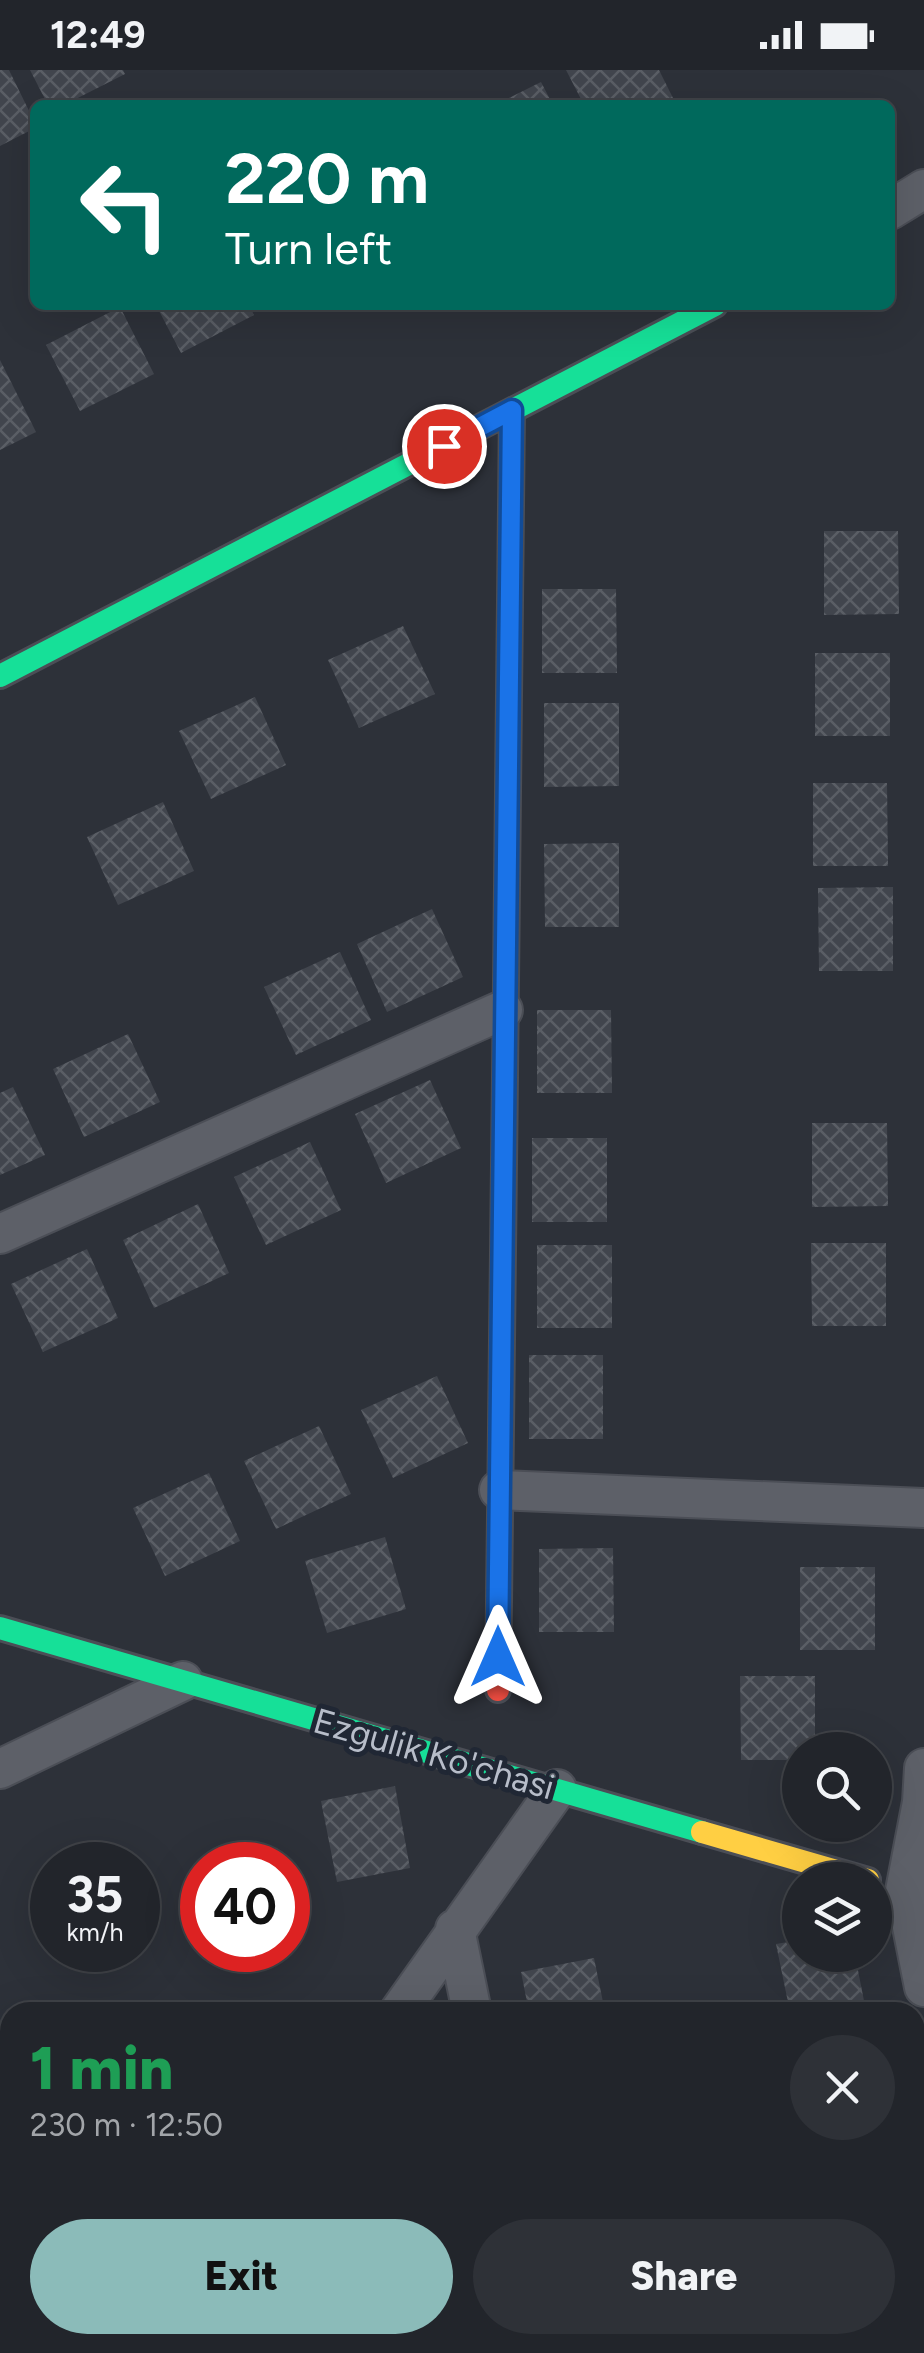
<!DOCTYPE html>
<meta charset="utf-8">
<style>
:root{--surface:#22252b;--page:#2e3137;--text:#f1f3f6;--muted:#a2a5a9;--line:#3f4247;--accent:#8bbbb9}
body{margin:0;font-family:Figtree,sans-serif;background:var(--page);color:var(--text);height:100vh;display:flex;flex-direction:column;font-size:38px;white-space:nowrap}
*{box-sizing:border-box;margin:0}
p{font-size:32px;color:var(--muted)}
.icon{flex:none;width:55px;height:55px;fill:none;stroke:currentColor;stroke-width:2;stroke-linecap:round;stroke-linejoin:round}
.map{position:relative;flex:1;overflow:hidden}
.sheet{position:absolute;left:0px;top:1932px;width:925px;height:352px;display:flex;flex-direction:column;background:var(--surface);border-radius:30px 30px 0 0;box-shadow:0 10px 40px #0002,0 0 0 2px var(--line)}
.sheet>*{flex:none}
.top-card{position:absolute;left:30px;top:30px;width:865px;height:210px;border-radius:15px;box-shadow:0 10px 40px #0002,0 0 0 2px var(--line);background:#00695c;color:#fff;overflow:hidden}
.buttons{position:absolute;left:782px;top:1662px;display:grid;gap:20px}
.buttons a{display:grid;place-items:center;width:110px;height:110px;border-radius:50%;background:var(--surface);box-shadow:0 10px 40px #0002,0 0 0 2px var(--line);font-size:50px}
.speed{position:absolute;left:30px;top:1772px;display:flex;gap:20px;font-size:50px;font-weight:700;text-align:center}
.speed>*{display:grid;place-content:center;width:130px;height:130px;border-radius:50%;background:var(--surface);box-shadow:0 10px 40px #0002,0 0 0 2px var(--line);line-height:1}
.speed small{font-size:25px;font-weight:400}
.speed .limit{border:15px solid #d22;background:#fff;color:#111}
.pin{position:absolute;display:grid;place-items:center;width:85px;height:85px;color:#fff;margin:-42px;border:5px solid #fff;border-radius:50%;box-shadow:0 2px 10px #0007}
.me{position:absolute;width:110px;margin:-55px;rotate:0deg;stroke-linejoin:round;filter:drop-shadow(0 0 8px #0008)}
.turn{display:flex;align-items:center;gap:35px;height:210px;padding:0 30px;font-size:45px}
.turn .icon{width:130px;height:130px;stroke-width:2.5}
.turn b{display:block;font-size:70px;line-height:85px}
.round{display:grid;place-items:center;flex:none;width:105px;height:105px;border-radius:52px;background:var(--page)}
.headline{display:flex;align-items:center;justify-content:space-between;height:170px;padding:0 30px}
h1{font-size:60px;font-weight:800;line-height:75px;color:#1e9e55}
.cta{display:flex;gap:20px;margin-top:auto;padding:20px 30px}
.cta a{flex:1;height:115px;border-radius:60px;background:var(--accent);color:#111;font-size:40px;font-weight:800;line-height:115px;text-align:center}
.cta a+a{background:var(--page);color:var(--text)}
.status{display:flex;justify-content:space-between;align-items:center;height:70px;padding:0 50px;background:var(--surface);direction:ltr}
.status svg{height:28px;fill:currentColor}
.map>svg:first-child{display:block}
</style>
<div class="status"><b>12:49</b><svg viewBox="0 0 49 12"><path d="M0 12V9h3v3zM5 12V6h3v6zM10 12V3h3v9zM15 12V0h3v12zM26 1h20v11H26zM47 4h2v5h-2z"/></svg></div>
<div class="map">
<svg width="924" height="2283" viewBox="0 0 924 2283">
<defs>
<pattern id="building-cross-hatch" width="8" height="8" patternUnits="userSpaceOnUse" patternTransform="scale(2.5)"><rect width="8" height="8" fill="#41454d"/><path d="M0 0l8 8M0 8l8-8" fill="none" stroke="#5a5e65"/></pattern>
</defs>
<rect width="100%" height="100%" fill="#2d3139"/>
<!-- building -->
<path fill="url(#building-cross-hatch)" d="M 0,0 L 9,0 L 35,53 L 35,58 L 0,76 Z
M 30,0 L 123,0 L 125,4 L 64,35 L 48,35 Z
M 566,0 L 659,0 L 673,28 L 659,35 L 584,35 Z
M 541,12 L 553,35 L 495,35 Z
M 156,235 L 249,235 L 254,245 L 181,283 Z
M 120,237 L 154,304 L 80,341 L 46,275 Z
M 0,290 L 36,362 L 0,380 Z
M 824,461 L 898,461 L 899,544 L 824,545 Z
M 542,519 L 616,519 L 617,603 L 542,603 Z
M 403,556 L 435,624 L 359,658 L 328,590 Z
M 815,583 L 890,583 L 890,666 L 815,666 Z
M 255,627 L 286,695 L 211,729 L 179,661 Z
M 544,633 L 619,633 L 619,716 L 544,717 Z
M 813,713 L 887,713 L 888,796 L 813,796 Z
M 163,732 L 194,801 L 118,835 L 87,767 Z
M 619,773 L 619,857 L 545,857 L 544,774 Z
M 893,817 L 893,901 L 819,901 L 818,818 Z
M 432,839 L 463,907 L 387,942 L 357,874 Z
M 340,882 L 371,950 L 296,985 L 264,917 Z
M 537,940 L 611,940 L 612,1023 L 537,1023 Z
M 128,964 L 160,1032 L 84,1067 L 53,999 Z
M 430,1010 L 461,1078 L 386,1113 L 355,1044 Z
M 13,1017 L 45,1085 L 0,1105 L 0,1023 Z
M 812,1053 L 887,1053 L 888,1136 L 812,1137 Z
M 532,1068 L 607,1068 L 607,1152 L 532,1152 Z
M 310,1072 L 341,1140 L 266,1175 L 234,1107 Z
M 198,1134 L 229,1203 L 154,1238 L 123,1170 Z
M 811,1173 L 886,1173 L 886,1256 L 812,1256 Z
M 537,1175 L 612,1175 L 612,1258 L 537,1258 Z
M 87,1179 L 118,1248 L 43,1282 L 11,1214 Z
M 529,1285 L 603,1285 L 603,1369 L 529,1369 Z
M 437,1306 L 468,1373 L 393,1408 L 361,1340 Z
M 319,1356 L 351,1424 L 276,1459 L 244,1391 Z
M 209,1403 L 240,1471 L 165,1506 L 133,1438 Z
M 385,1467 L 406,1539 L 327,1563 L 305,1491 Z
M 613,1478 L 614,1562 L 539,1562 L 539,1479 Z
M 800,1497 L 875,1497 L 875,1580 L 800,1580 Z
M 740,1606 L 815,1606 L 815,1680 L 800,1680 L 800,1690 L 741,1690 Z
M 395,1716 L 410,1798 L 337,1812 L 321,1731 Z
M 800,1870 L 800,1885 L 855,1885 L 866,1941 L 790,1942 L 776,1874 Z
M 594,1888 L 605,1942 L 529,1942 L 521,1902 Z
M 915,2152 L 924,2187 L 924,2201 L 915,2203 Z
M 10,2206 L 10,2263 L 0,2257 L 0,2222 Z
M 924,2229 L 924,2283 L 875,2283 L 874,2275 L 915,2275 L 915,2231 Z
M 610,2275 L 674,2275 L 676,2283 L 600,2283 L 599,2277 Z"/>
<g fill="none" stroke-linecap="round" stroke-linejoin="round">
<defs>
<path id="street" d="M 890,140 L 924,119
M 0,1164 L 503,940
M 499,1420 L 924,1438
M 924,1698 L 922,1732 L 905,1821 L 924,1917
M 0,1699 L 183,1611
M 455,1859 L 472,1942
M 399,1942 L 557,1719
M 540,2275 L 541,2283
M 171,2283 L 177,2275"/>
<path id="fast" d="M 0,606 L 715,235
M 505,1007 L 512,341
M 0,1558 L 702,1762"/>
<path id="slow" d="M 702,1762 L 868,1810"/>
<path id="jam" d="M 498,1620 L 505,1007"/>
</defs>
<!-- street casing -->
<use href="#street" stroke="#4b4e56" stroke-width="42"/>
<!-- fast casing -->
<use href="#fast" stroke="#4b4e56" stroke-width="28"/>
<!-- slow casing -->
<use href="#slow" stroke="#4b4e56" stroke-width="28"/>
<!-- jam casing -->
<use href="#jam" stroke="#4b4e56" stroke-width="28"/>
<!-- street -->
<use href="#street" stroke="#5d6068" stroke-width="38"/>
<!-- fast -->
<use href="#fast" stroke="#16e098" stroke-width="22"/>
<!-- slow -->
<use href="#slow" stroke="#ffcf43" stroke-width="22"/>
<!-- jam -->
<use href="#jam" stroke="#f24e42" stroke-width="22"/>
</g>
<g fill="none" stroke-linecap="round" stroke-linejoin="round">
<defs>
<path id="route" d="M 444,376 L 512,340 L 498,1587"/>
</defs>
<!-- route casing -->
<use href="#route" stroke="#114b97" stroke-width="25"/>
<!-- route -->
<use href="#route" stroke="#1a73e8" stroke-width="18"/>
</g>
<g text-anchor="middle" stroke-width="10" stroke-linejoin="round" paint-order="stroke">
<!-- street labels -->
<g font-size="35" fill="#b7bdc9" stroke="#202734">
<text transform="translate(434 1684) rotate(16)" y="12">Ezgulik Ko'chasi</text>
</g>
</g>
</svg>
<div class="buttons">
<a><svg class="icon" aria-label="search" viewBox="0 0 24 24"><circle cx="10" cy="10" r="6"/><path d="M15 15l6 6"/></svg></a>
<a><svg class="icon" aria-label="layers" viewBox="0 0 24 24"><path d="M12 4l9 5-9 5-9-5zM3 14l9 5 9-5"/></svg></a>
</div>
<div class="speed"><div>35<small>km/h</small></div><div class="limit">40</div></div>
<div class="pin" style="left:444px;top:376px;background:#d93025"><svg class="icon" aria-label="arrive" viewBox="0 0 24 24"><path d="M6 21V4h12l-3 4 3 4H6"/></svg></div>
<svg class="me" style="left:498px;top:1587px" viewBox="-20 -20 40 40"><path d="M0-17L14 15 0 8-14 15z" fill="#1a73e8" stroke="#fff" stroke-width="4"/></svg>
<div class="top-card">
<div class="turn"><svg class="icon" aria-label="left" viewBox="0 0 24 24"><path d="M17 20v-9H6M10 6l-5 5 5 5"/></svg><div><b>220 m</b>Turn left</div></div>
</div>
<section class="sheet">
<div class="headline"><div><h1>1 min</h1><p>230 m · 12:50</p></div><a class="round"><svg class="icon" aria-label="close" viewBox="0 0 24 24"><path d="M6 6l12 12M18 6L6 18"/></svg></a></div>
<div class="cta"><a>Exit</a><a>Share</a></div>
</section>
</div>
